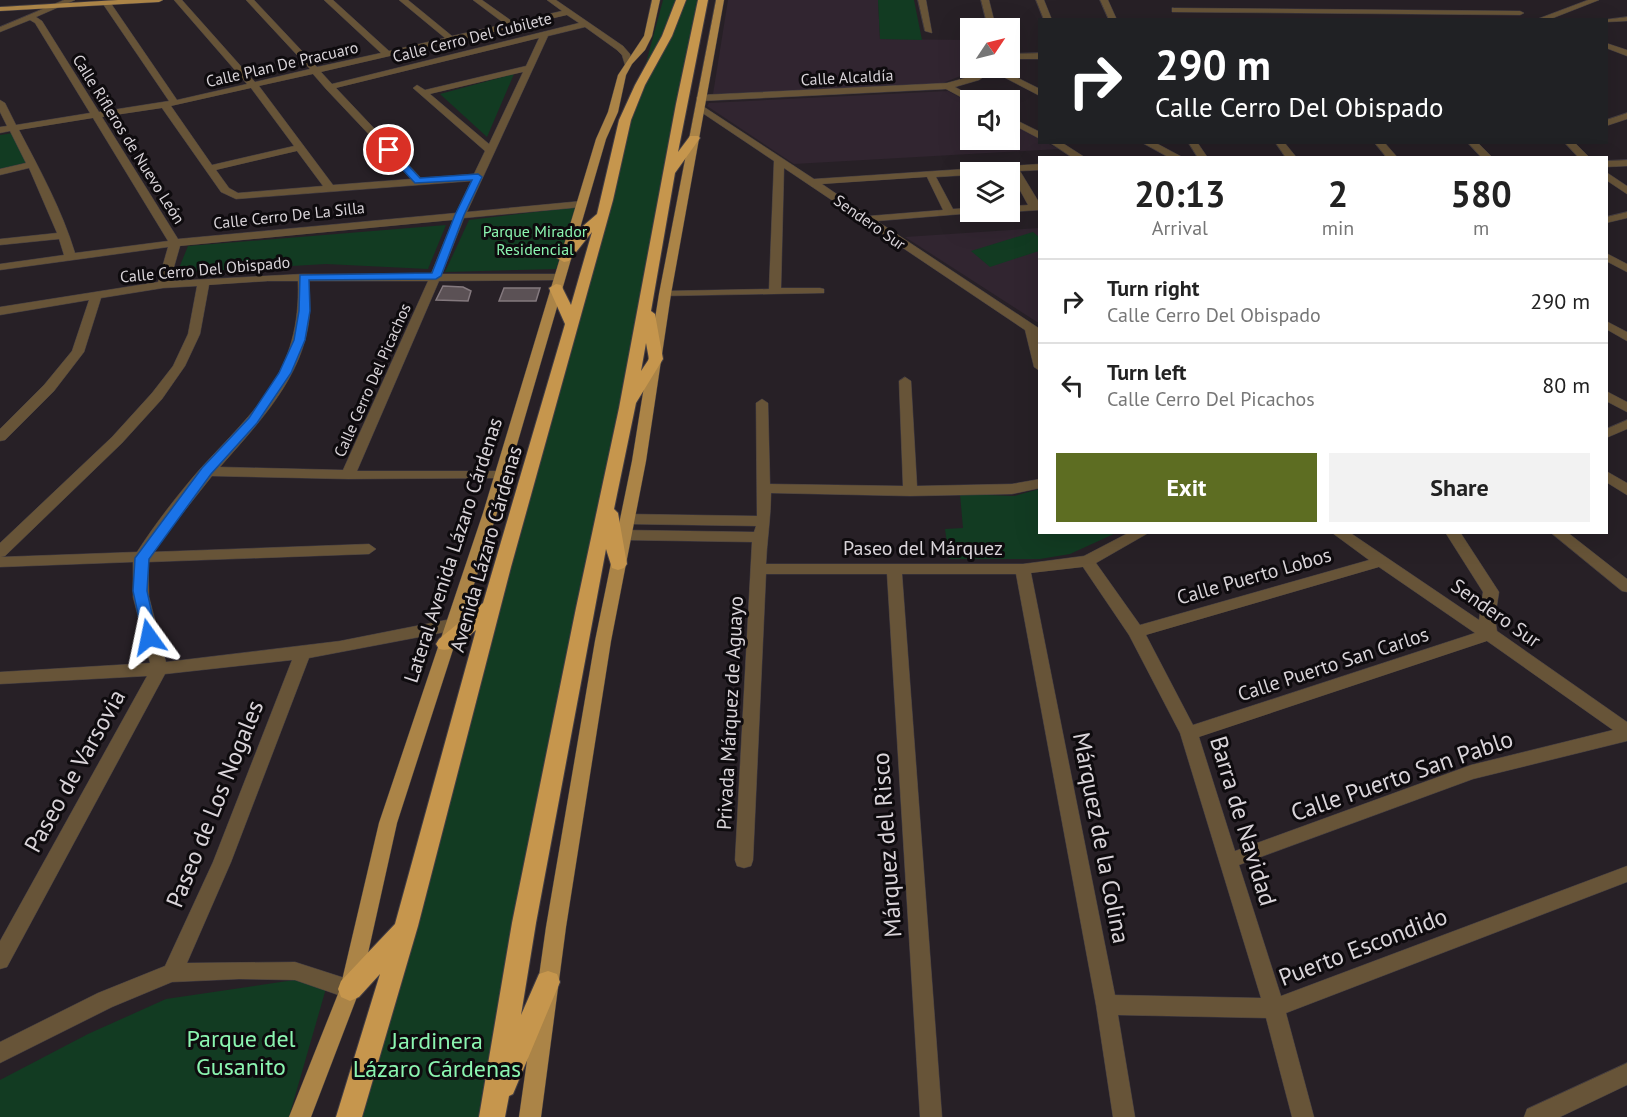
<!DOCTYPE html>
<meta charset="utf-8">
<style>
:root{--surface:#fff;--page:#f2f2f2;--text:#222;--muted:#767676;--line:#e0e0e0;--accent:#5d6d22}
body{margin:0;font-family:"PT Sans",sans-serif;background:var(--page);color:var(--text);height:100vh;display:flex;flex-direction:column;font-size:22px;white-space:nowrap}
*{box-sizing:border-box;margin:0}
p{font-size:20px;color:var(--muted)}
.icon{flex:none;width:33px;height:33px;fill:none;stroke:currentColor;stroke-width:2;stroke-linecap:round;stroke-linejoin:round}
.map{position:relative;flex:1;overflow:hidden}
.sheet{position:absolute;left:1038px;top:156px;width:570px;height:378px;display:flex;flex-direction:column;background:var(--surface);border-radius:0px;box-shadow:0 6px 24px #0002}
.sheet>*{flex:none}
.top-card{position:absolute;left:1038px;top:18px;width:570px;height:126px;border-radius:0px;box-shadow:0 6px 24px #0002;background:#202124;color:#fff;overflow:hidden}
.needle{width:39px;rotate:55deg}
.fabs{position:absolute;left:960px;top:18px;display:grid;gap:12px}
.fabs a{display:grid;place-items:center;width:60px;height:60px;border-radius:0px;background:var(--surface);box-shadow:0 6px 24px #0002;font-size:30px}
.pin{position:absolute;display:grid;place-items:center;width:51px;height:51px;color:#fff;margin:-26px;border:3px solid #fff;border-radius:50%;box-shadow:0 2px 6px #0007}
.me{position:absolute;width:66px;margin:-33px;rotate:348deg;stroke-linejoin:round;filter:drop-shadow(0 0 4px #0008)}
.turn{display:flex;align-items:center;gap:21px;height:126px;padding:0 18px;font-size:27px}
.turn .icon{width:78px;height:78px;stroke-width:2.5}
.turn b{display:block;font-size:42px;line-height:51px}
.eta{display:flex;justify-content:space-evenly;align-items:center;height:102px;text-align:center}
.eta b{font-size:36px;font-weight:800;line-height:42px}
.action{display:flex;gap:12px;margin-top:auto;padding:12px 18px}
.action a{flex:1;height:69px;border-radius:0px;background:var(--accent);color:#fff;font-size:24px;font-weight:800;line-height:69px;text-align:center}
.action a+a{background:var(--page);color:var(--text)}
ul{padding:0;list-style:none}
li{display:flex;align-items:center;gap:18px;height:84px;padding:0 18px;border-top:2px solid var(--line)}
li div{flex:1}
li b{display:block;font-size:22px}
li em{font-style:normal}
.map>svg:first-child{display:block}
</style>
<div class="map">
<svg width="1627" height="1117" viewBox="0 0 1627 1117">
<rect width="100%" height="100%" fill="#272026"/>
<!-- built -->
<path fill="#312530" d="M 728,0 L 878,0 L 880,39 L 970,40 L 970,68 L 980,68 L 943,83 L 713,94 Z
M 948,91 L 970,103 L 970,140 L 1010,140 L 1010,123 L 1039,138 L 1040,142 L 1047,143 L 1059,149 L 794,164 L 707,106 L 709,103 Z
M 1039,228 L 1039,322 L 1037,322 L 905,237 Z"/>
<!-- green -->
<path fill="#123b22" d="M 663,0 L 702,0 L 482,1117 L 362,1117 Z
M 878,0 L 914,0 L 922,40 L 880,39 Z
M 514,74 L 487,137 L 440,94 Z
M 13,133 L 26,163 L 0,169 L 0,135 Z
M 577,207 L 556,269 L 445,272 L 469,220 Z
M 446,225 L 428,269 L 326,264 L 177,273 L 188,246 Z
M 1033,232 L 1039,237 L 1039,251 L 990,267 L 971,251 Z
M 1039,489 L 1040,532 L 1116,533 L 1070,554 L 1040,559 L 949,559 L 945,529 L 963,528 L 960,494 L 1014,496 Z
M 294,980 L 327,985 L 289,1117 L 0,1117 L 0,1080 L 88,1034 L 166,999 Z"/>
<!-- building -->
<path fill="#5b5155" stroke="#84797e" stroke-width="1.5" d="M 443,286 L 463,287 L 471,291 L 468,301 L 436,300 Z
M 504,288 L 540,288 L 536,301 L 499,301 Z"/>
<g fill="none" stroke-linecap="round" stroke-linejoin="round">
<defs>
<path id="minor" d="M 64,0 L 75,0 L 36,17 L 42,21 L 99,112 L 169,101 L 103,4 L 107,2 L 110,2 L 177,100 L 247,84 L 174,0 L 182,0 L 255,82 L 310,69 L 246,0 L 254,0 L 317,67 L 381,53 L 324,0 L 333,0 L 389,51 L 445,38 L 399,0 L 408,0 L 452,36 L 505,24 L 473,0 L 482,0 L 513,22 L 562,11 L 547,0 L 556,0 L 623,46 L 630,54 L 632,63 L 625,65 L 622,55 L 617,50 L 585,27 L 548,36 L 467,212 L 582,201 L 587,204 L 582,207 L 464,218 L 442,274 L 559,274 L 565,277 L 559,280 L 439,281 L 357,471 L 500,471 L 507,475 L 505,478 L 348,479 L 212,476 L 152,552 L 369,544 L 376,549 L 369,554 L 148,562 L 149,597 L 166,662 L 340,641 L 451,619 L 457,621 L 459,625 L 457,629 L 451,631 L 309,658 L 231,862 L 187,963 L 295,962 L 357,982 L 360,989 L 357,996 L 350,999 L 295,980 L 239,979 L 172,982 L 112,1007 L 0,1063 L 0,1042 L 98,993 L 165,966 L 213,862 L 292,660 L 165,674 L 7,967 L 0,969 L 0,941 L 147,676 L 0,684 L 0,672 L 150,663 L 133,597 L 133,562 L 0,567 L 0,543 L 112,437 L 152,393 L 173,366 L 188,334 L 197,286 L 163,288 L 101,298 L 84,352 L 54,391 L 5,440 L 0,441 L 0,429 L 44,385 L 72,351 L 89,300 L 0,315 L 0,307 L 158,282 L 168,247 L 0,270 L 0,264 L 64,255 L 59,239 L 0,245 L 0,239 L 57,233 L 29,168 L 0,175 L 0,169 L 26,163 L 10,131 L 0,133 L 0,127 L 7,126 L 0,112 L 0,100 L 5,103 L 16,125 L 90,113 L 35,23 L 30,20 L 0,32 L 0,27 ZM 567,15 L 579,23 L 332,84 L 321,72 ZM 539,38 L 526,66 L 425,90 L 417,85 L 413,88 L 485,151 L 474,174 L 421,178 L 336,88 ZM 523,72 L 489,144 L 430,94 ZM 313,74 L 326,89 L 411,179 L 333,185 L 259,86 ZM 251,88 L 294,146 L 212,165 L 171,106 ZM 162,108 L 221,192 L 236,199 L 471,181 L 456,213 L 178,239 L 102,117 ZM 93,118 L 168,241 L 75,253 C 62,210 40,170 19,130 ZM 297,151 L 323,186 L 238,193 L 229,188 L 216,170 ZM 453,220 L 431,274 L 303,274 L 170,281 L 180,246 ZM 268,281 L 298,281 C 301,372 256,408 200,469 C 179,493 155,524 137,552 L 1,557 L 5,556 L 122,443 L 162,399 L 185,366 L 200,334 L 209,285 ZM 309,281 L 428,281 L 343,470 L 220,467 C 254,428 296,385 307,332 C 311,315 310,298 309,281 Z
M 918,0 L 926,0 L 932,33 L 925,31 Z
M 981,0 L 989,0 L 996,28 L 988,28 Z
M 1036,0 L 1044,0 L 1052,20 L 1044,20 Z
M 1100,0 L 1108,0 L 1117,20 L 1109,20 Z
M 1588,0 L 1599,0 L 1548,20 L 1535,20 Z
M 1175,8 L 1520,11 L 1524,13 L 1520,15 L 1172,12 L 1172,8 Z
M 1627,17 L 1627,21 L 1606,22 L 1606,20 L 1602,20 Z
M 1606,43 L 1627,50 L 1627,56 L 1606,48 Z
M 1040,53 L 1040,59 L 1010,59 L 1010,54 Z
M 985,68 L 998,68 L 1040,89 L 1040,96 L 992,71 L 979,80 L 955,87 L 979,100 L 970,102 L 946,89 L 700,101 L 696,98 L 700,95 L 947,83 L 972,76 Z
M 701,105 L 814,179 L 1040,164 L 1040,170 L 1020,171 L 1040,204 L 1040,210 L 1010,212 L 1007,212 L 1010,212 L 1010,206 L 1028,205 L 1010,172 L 970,172 L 970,175 L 936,177 L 953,209 L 970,208 L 970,212 L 975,212 L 974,213 L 877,221 L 1040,329 L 1040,371 L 1034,367 L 1025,330 L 784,168 L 781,288 L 820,288 L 824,289 L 824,293 L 661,296 L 659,294 L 665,291 L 769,289 L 774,161 L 698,110 L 696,108 ZM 927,177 L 943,210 L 869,216 L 822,184 Z
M 1627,113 L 1627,119 L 1606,126 L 1606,120 Z
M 1010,117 L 1040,132 L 1040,139 L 1010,123 Z
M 1049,142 L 1061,142 L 1086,158 L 1073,158 Z
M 1141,142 L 1154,142 L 1184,158 L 1170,158 Z
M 1188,142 L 1197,142 L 1208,158 L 1198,158 Z
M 1275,142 L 1284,142 L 1297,158 L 1286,158 Z
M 1374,142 L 1384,142 L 1398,158 L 1387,158 Z
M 1467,142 L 1477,142 L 1493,158 L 1482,158 Z
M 1564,142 L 1574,142 L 1590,158 L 1579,158 Z
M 1627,160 L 1627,166 L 1606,167 L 1606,161 Z
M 1606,172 L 1627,186 L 1627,194 L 1606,180 Z
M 1627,212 L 1627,218 L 1606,223 L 1606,217 Z
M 1606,253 L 1627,264 L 1627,272 L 1606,261 Z
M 1606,321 L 1627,332 L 1627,341 L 1606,329 Z
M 905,377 L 911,381 L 917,486 L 1012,484 L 1040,479 L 1040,488 L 1012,494 L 910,496 L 771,493 C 771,517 767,540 766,564 L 1023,564 L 1084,556 L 1130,532 L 1150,532 L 1096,563 L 1140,625 L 1369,560 L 1331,532 L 1349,532 L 1479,620 L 1483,592 L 1445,532 L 1460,532 L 1499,592 L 1495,618 L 1497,631 L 1627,722 L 1627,741 L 1473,779 L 1239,865 L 1281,996 L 1627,866 L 1627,882 L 1286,1013 L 1314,1117 L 1292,1117 L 1266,1018 L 1118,1015 L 1135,1117 L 1113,1117 L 1096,1005 L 1016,574 L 902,574 L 942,1117 L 920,1117 L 887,574 L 766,574 L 753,860 L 751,866 L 744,868 L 737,866 L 735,860 L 752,542 L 623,540 L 616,535 L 623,530 L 754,532 L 756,526 L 627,524 L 620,519 L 627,514 L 757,516 L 756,403 L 762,399 L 768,403 L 770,484 L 903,486 L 899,381 ZM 1083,567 L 1129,635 L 1180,733 L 1261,998 L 1115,995 L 1031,573 ZM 1379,567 L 1475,633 L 1193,725 L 1146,635 ZM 1487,641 L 1613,730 L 1471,765 L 1235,851 L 1199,737 Z
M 1606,391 L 1627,402 L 1627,412 L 1606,401 Z
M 1627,420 L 1627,429 L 1606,438 L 1606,429 Z
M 1606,471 L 1627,483 L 1627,495 L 1606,482 Z
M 1550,532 L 1567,532 L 1627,579 L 1627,592 L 1622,591 Z
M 1627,1063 L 1627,1085 L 1560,1117 L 1524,1117 L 1527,1109 Z"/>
<path id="major" d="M 118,0 L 163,0 L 159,2 L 0,11 L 0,7 Z
M 652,0 L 660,0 L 652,36 L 645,50 L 632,64 L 626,75 L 618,112 L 606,139 L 497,513 L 397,823 L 360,989 L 311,1117 L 289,1117 L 340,989 L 379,823 L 483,513 L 596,139 L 608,112 L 618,75 L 644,36 Z
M 716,0 L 724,0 L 671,294 L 646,461 L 611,641 L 566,927 L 541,1117 L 519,1117 L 546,927 L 595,641 L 632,461 L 659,294 Z"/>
<path id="highway" d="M 676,0 L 686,0 L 672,36 L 645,85 L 631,120 L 613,200 L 511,567 L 418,926 L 362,1117 L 336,1117 L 380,974 L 359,997 L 350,1001 L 341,997 L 338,989 L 341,981 L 395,924 L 476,630 C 465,639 454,653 439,649 L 436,644 L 439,639 L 483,603 L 565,324 L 549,288 L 556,284 L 561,285 L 571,305 L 592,232 L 569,261 L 564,262 L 557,258 L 576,232 L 597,214 L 619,120 L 635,85 L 662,36 Z
M 698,0 L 708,0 L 678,152 L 690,136 L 698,136 L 700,138 L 675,173 L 651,311 L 655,314 L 663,359 L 636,403 L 614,509 L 618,513 L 627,564 L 624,568 L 618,570 L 612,568 L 606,549 L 536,923 L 521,1015 L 539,974 L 548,971 L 557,974 L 560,982 L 513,1094 L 509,1096 L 505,1117 L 479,1117 L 512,923 L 576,608 L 619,408 L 676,104 ZM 646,343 L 649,359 L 641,371 Z"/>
</defs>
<!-- minor casing -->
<use href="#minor" stroke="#433d43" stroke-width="1"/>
<!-- major casing -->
<use href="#major" stroke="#433d43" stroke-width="1"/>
<!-- highway casing -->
<use href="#highway" stroke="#433d43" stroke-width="2"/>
<!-- minor -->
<use href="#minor" fill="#675438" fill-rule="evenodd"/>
<!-- major -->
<use href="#major" fill="#ab8447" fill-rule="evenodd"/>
<!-- highway -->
<use href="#highway" fill="#c6964d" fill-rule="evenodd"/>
</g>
<!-- route -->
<path fill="#1a73e8" stroke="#114b97" stroke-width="1.5" d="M 386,148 L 392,148 L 420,178 L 478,174 L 482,177 L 464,215 L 441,276 L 436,279 L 309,280 L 310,311 L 305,340 L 291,373 L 257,423 L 211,474 L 149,559 L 147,591 L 157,637 L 149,643 L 144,641 L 133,591 L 135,558 L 202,468 L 249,418 L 279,373 L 294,340 L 299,311 L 300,275 L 432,273 L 455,215 L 472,180 L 415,183 L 386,152 Z"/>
<g text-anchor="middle" stroke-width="6" stroke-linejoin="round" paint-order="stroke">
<!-- far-street labels -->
<g font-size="16" fill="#d9d4d9" stroke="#0e0b0e">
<text transform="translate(472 37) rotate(-14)" y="6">Calle Cerro Del Cubilete</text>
<text transform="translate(282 64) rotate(-13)" y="6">Calle Plan De Pracuaro</text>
<text transform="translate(847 77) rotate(-3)" y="6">Calle Alcaldía</text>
<text transform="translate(129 139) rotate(58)" y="6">Calle Rifleros de Nuevo León</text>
<text transform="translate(289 215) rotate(-6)" y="6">Calle Cerro De La Silla</text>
<text transform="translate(870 222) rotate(35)" y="6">Sendero Sur</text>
<text transform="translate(205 269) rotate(-5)" y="6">Calle Cerro Del Obispado</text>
<text transform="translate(372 380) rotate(-66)" y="6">Calle Cerro Del Picachos</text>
</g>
<!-- far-park labels -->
<g font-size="16" fill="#8bf5b0" stroke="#0e0b0e">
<text x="535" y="237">Parque Mirador<tspan x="535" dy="18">Residencial</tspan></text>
</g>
<!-- street labels -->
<g font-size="20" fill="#d9d4d9" stroke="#0e0b0e">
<text x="923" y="555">Paseo del Márquez</text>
<text transform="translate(486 549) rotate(-74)" y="7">Avenida Lázaro Cárdenas</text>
<text transform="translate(453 550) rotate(-72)" y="7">Lateral Avenida Lázaro Cárdenas</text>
<text transform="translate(1254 576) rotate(-16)" y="7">Calle Puerto Lobos</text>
<text transform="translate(1496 613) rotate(35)" y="7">Sendero Sur</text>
<text transform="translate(1333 664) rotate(-18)" y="7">Calle Puerto San Carlos</text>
<text transform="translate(730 713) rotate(-87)" y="7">Privada Márquez de Aguayo</text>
</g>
<!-- near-street labels -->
<g font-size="24" fill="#d9d4d9" stroke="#0e0b0e">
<text transform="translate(75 771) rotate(-61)" y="8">Paseo de Varsovia</text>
<text transform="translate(1402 776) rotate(-19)" y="8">Calle Puerto San Pablo</text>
<text transform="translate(215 804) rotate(-68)" y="8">Paseo de Los Nogales</text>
<text transform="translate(1243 821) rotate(73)" y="8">Barra de Navidad</text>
<text transform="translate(1101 838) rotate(79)" y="8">Márquez de la Colina</text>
<text transform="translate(887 845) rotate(-94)" y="8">Márquez del Risco</text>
<text transform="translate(1363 947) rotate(-21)" y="8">Puerto Escondido</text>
</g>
<!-- near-park labels -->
<g font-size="24" fill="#8bf5b0" stroke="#0e0b0e">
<text x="241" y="1047">Parque del<tspan x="241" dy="28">Gusanito</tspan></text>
<text x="437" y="1049">Jardinera<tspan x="437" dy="28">Lázaro Cárdenas</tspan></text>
</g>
</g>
</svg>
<div class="fabs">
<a><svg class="needle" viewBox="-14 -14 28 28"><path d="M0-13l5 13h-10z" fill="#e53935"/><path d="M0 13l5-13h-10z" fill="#767676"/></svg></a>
<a><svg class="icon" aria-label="sound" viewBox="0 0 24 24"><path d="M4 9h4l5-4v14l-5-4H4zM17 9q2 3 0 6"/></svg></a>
<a><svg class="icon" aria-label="layers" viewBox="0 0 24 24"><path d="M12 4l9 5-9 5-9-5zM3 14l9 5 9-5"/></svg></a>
</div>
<div class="pin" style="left:389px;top:150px;background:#d93025"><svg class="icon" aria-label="arrive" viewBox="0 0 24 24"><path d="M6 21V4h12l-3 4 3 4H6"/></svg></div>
<svg class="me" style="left:149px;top:637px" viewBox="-20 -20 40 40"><path d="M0-17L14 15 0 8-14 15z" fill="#1a73e8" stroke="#fff" stroke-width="4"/></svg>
<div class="top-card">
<div class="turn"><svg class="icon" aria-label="right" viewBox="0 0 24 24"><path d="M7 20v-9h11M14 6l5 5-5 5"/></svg><div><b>290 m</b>Calle Cerro Del Obispado</div></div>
</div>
<section class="sheet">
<div class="eta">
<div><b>20:13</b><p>Arrival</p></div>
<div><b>2</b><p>min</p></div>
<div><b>580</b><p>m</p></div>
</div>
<ul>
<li><svg class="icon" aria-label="right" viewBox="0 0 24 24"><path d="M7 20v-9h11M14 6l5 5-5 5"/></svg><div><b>Turn right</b><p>Calle Cerro Del Obispado</p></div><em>290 m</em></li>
<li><svg class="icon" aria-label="left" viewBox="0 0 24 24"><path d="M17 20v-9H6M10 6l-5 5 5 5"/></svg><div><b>Turn left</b><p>Calle Cerro Del Picachos</p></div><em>80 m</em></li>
</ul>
<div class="action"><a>Exit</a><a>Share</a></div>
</section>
</div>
